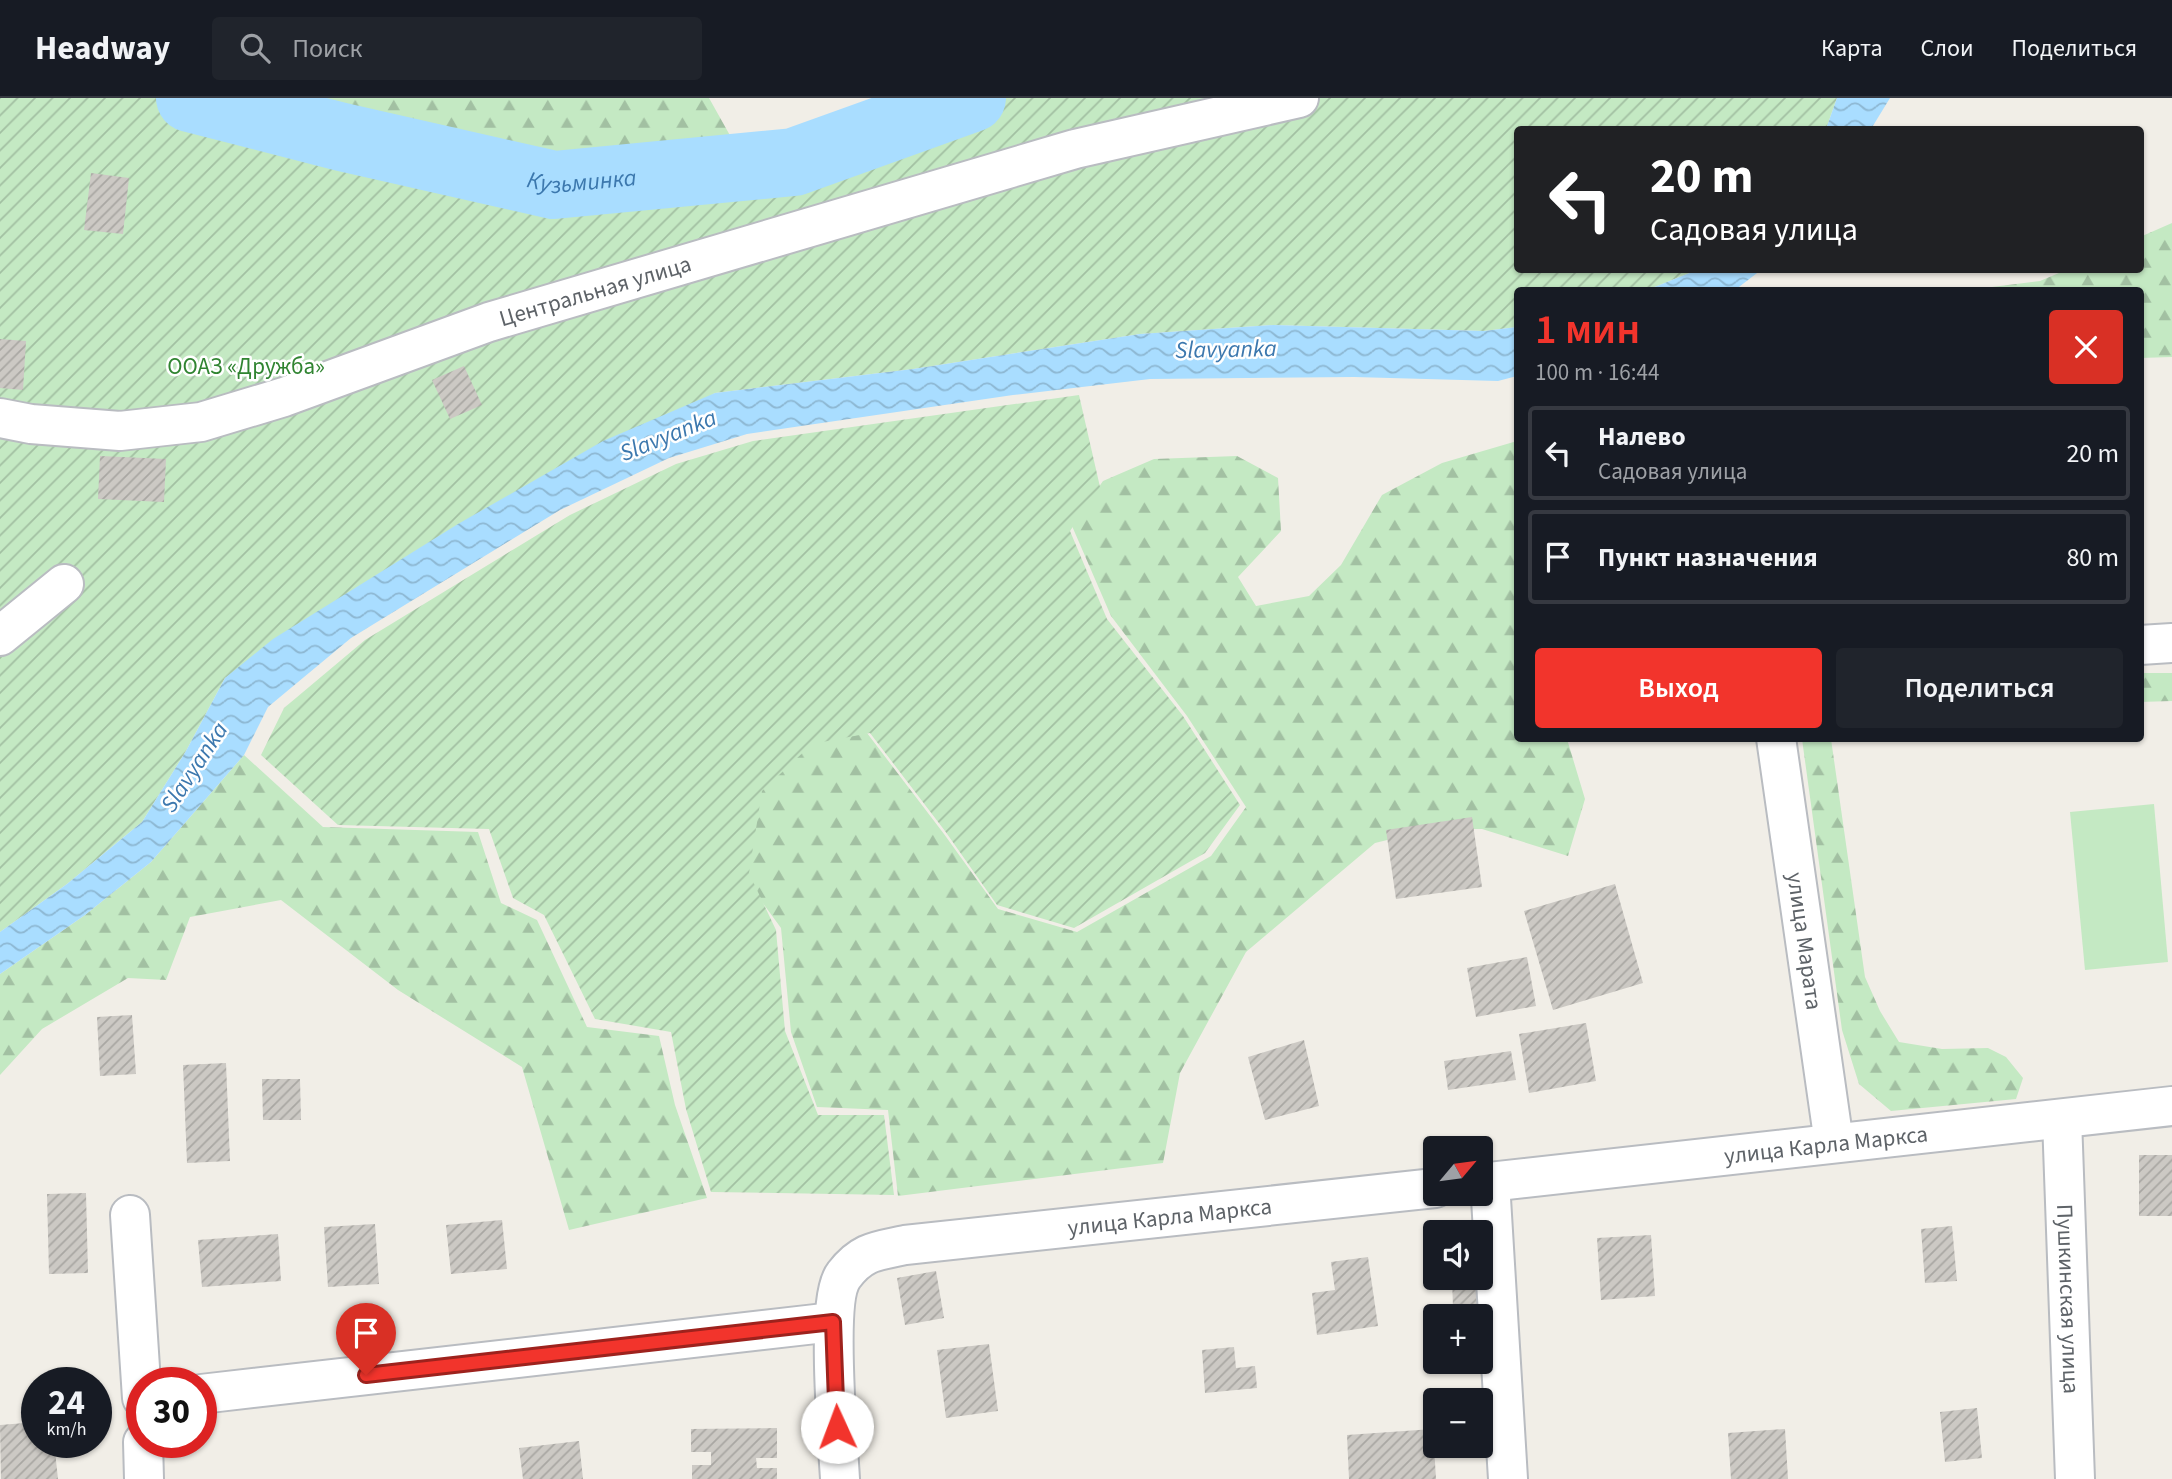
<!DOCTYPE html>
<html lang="ru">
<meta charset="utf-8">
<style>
:root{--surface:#171b24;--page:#20242c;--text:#f1f3f6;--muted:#9ea1a6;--line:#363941;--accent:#f2342c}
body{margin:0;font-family:"Source Sans 3",sans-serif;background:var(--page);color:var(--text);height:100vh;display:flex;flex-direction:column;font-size:26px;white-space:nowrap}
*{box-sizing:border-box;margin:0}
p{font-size:23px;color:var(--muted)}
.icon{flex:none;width:38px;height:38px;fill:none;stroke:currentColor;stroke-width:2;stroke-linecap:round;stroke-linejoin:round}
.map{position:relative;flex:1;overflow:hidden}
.side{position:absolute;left:1514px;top:189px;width:630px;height:455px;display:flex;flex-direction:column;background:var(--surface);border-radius:7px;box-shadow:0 2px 5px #0004}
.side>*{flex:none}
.guide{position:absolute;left:1514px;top:28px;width:630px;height:147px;border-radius:7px;box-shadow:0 2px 5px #0004;background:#202124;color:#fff;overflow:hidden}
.needle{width:46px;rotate:61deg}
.fabs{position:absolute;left:1423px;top:1038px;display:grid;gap:14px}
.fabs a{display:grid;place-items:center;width:70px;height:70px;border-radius:7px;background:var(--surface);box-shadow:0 2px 5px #0004;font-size:35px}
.speed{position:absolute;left:21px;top:1269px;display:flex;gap:14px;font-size:35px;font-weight:700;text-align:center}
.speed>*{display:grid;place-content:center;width:91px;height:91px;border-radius:50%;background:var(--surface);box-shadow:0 2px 5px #0004;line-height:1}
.speed small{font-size:18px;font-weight:400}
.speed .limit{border:10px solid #d22;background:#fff;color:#111}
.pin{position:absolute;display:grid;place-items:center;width:60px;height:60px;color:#fff;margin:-72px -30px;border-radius:50% 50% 50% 0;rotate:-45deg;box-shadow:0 0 7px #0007}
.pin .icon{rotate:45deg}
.me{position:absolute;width:77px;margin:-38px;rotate:358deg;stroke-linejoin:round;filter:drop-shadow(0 0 5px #0008)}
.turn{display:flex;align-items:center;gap:24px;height:147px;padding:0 21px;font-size:32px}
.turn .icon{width:91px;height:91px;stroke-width:2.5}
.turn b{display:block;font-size:49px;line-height:60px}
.round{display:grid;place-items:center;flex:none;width:74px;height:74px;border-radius:7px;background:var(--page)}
.head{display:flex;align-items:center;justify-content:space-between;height:119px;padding:0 21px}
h1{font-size:42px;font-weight:600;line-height:52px;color:var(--accent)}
.button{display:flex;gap:14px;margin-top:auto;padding:14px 21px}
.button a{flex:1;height:80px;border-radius:7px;background:var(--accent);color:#fff;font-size:28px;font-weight:600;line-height:80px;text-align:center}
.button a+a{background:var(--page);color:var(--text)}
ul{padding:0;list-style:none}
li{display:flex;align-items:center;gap:21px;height:94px;margin:0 14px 10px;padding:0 7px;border:4px solid var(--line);border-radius:7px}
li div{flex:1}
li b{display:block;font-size:26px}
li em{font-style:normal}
header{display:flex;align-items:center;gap:42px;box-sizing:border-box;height:98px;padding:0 35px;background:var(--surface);border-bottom:2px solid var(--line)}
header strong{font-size:33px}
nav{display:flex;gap:38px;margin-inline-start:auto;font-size:24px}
.search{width:490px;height:63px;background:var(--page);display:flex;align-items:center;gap:18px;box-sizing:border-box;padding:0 24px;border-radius:7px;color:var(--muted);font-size:26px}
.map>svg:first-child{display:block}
</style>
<header>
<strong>Headway</strong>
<div class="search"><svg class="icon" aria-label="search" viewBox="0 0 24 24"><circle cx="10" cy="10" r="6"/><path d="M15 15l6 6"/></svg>Поиск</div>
<nav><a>Карта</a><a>Слои</a><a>Поделиться</a></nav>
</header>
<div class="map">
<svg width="2172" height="1381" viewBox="0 0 2172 1381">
<defs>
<pattern id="forest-firs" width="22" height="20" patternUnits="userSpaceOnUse" patternTransform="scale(1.75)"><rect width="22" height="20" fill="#c4e9c3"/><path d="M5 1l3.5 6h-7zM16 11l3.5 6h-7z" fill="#a2c0a2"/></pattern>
<pattern id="garden-furrows" width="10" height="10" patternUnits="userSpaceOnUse" patternTransform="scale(1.75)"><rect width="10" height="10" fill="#c4e9c3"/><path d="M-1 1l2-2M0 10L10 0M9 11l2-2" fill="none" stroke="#a2c0a2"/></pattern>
<pattern id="water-waves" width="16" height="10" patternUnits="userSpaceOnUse" patternTransform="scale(1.75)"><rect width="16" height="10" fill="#a9ddff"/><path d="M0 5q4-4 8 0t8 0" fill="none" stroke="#8db7d2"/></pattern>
<pattern id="building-hatch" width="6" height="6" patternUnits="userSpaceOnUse" patternTransform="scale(1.75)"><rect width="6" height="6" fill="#ccc9c4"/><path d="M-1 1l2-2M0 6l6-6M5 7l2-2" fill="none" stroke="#a9a7a3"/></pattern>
</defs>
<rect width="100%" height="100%" fill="#f1eee7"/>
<!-- forest -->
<path fill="url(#forest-firs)" d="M 190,0 L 709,0 L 732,41 L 713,72 L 554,87 L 342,39 Z
M 2172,125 L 2172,259 L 2140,260 L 2140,192 L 1968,192 L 2040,183 L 2066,172 L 2140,172 L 2140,139 Z
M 1517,343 L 1517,640 L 1567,641 L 1585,701 L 1568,758 L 1482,731 L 1432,731 L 1375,745 L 1246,854 L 1180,975 L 1163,1065 L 898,1098 L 888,1012 L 817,1009 L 791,934 L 781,830 L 743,778 L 757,695 L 808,646 L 867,635 L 944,736 L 998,811 L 1077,834 L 1211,758 L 1246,709 L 1187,618 L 1111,518 L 1072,428 L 1103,383 L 1154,361 L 1237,358 L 1278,380 L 1281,433 L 1238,479 L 1256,508 L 1309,498 L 1341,467 L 1382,397 L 1442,365 Z
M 2140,575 L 2172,575 L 2172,603 L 2140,604 Z
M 1802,641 L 1831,641 L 1865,879 L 1880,913 L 1899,944 L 1942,951 L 1988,950 L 2006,959 L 2023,980 L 2016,1001 L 1891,1013 L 1859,986 L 1842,932 Z
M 244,657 L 323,729 L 478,734 L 501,805 L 537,822 L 587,929 L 659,938 L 675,1007 L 707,1100 L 569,1132 L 522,969 L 398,892 L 281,802 L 190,819 L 166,882 L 128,880 L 42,931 L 0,977 L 0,876 L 85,817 L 151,764 Z"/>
<!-- park -->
<path fill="#c4e9c3" d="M 2154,706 L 2168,864 L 2085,872 L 2070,714 Z"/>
<!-- garden -->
<path fill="url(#garden-furrows)" d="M 0,0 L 190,0 L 342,39 L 554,87 L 794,64 L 972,0 L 1837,0 L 1826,31 L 1517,32 L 1517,172 L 1697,172 L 1647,192 L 1517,192 L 1517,229 L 1484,233 L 1273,227 L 1140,236 L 913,271 L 715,295 L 225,580 L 186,653 L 142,724 L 67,786 L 0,834 Z
M 1079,297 L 1100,389 L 1070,433 L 1107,521 L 1183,618 L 1240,707 L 1205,755 L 1074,830 L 997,807 L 945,733 L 870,635 L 812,646 L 762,693 L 749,775 L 776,832 L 785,933 L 818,1017 L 884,1017 L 894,1097 L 711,1094 L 686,1011 L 671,934 L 595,921 L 544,817 L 513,800 L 489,731 L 338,727 L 261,657 L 284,610 L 365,542 L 570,417 L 676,366 L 753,343 Z"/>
<!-- water -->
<path fill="url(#water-waves)" d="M 1837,0 L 1890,0 L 1871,31 L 1826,31 Z
M 1697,172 L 1761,172 L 1735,192 L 1647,192 Z
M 1273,227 L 1484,233 L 1517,229 L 1517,278 L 1498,283 L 1354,279 L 1150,281 L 1013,297 L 747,336 L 669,360 L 560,412 L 351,540 L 268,609 L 244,657 L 151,764 L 85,817 L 0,876 L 0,834 L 67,786 L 142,724 L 186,653 L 225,580 L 273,541 L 458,426 L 603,343 L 715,295 L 913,271 L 1140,236 Z"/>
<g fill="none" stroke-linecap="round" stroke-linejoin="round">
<!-- river -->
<path stroke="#a9ddff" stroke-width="68" id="s1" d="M 190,0 L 342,39 L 554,87 L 794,64 L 972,0"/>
</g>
<!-- building -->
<path fill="url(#building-hatch)" d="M 91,75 L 129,80 L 123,136 L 84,132 Z
M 0,241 L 26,243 L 23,292 L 0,290 Z
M 464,268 L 482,307 L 450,321 L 432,282 Z
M 100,358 L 166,361 L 164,404 L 98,401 Z
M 1472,719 L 1482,789 L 1396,801 L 1386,732 Z
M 1615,786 L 1643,885 L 1553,912 L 1524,813 Z
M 1527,859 L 1536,908 L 1476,919 L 1467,870 Z
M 132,917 L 136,976 L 100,978 L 97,919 Z
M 1586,925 L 1596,983 L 1529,995 L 1519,936 Z
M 1304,942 L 1319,1008 L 1265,1022 L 1248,959 Z
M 1511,953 L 1516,982 L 1448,992 L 1444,963 Z
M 226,965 L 230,1063 L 187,1065 L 183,967 Z
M 262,981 L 300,981 L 301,1022 L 263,1022 Z
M 2139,1057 L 2172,1057 L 2172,1118 L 2139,1118 Z
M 86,1095 L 88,1175 L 49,1176 L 47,1096 Z
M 502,1122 L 507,1171 L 451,1176 L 446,1127 Z
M 375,1126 L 379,1186 L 328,1189 L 324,1129 Z
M 1952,1128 L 1957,1183 L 1925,1185 L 1921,1131 Z
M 278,1136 L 281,1183 L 202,1189 L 198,1142 Z
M 1651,1137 L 1655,1198 L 1601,1202 L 1597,1140 Z
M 1368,1159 L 1378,1228 L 1317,1237 L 1312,1195 L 1335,1192 L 1331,1164 Z
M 936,1173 L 944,1220 L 905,1227 L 897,1180 Z
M 1489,1179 L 1490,1208 L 1453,1210 L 1452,1180 Z
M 989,1246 L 998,1313 L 946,1320 L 937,1252 Z
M 1234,1249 L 1236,1270 L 1255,1268 L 1257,1290 L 1205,1295 L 1202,1252 Z
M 1977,1310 L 1982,1360 L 1945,1364 L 1940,1314 Z
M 37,1324 L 37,1344 L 54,1344 L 58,1381 L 1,1381 L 0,1327 Z
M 777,1330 L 777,1360 L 756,1360 L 757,1370 L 777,1370 L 777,1381 L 692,1381 L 692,1367 L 711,1367 L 711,1354 L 691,1354 L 691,1331 Z
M 1433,1331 L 1436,1381 L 1349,1381 L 1347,1337 Z
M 1785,1331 L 1788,1381 L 1731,1381 L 1728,1335 Z
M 579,1343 L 583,1381 L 523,1381 L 519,1350 Z"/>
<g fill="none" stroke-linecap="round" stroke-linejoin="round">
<defs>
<g id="minor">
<path id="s2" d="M 0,320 L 31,326 L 120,333 L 201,324 L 284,299 L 489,224 L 1075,51 L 1299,0"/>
<path d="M 0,538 L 64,486"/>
<path d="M 2140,547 L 2172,545"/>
<path id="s3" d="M 1776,640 L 1834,1045"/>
<path id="s4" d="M 2062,1021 L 2075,1381"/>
<path d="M 1490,1084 L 1508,1381"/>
<path id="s5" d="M 1480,1085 L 2172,1008"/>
<path d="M 130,1117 L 142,1300"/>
<path d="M 201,1296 L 833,1224"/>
<path d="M 143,1344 L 144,1381"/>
<path id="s6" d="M 840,1381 C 838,1344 825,1201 844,1177 C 862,1153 877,1153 905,1147 L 1435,1090"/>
</g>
</defs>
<!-- minor casing -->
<use href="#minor" stroke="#b9bcc1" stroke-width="42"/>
<!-- minor -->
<use href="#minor" stroke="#fff" stroke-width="38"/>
</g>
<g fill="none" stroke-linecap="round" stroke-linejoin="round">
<defs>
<path id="route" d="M 366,1277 L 833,1224 L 837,1329"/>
</defs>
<!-- route casing -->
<use href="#route" stroke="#9d221d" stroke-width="18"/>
<!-- route -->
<use href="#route" stroke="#f2342c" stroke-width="12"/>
</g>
<g text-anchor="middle" stroke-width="5" stroke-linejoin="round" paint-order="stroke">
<!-- street labels -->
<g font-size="23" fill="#5e6368" stroke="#fff">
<text dy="8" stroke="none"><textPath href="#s2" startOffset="618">Центральная улица</textPath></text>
<text dy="8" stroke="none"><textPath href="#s3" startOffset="205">улица Марата</textPath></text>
<text dy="8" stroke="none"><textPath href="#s5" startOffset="348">улица Карла Маркса</textPath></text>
<text dy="8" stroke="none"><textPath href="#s6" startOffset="542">улица Карла Маркса</textPath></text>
<text dy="8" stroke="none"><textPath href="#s4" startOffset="180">Пушкинская улица</textPath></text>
</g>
<!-- park labels -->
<g font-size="23" fill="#308431" stroke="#fff">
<text x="246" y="276">ООАЗ «Дружба»</text>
</g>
<!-- water labels -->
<g font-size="24" font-style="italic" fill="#3c78ae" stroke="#fff">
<text dy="8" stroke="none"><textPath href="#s1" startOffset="402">Кузьминка</textPath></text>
<text transform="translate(1226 251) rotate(-1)" y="8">Slavyanka</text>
<text transform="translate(668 337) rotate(-22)" y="8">Slavyanka</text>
<text transform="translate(194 669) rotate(-57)" y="8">Slavyanka</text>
</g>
</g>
</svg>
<div class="fabs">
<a><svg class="needle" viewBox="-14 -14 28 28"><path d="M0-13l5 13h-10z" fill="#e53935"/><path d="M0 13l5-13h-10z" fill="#9ea1a6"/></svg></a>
<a><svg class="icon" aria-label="sound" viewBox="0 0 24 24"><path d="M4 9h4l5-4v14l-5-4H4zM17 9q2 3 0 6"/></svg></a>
<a>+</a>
<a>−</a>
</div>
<div class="speed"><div>24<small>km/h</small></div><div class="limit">30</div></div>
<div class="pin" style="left:366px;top:1277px;background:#d93025"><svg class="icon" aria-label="arrive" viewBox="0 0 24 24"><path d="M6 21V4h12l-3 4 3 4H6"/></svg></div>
<svg class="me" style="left:837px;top:1329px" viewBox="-20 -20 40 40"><circle r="19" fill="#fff"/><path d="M0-13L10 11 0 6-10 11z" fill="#f2342c"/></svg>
<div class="guide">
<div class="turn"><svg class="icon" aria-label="left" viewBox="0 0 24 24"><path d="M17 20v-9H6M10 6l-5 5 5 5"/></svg><div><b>20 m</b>Садовая улица</div></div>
</div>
<section class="side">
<div class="head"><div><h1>1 мин</h1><p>100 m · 16:44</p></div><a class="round" style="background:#d93025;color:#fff"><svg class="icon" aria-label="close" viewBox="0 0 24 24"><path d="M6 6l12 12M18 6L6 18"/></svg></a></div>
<ul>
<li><svg class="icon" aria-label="left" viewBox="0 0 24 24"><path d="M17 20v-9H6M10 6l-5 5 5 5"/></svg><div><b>Налево</b><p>Садовая улица</p></div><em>20 m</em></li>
<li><svg class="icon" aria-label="arrive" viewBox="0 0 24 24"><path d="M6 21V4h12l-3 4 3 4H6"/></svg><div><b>Пункт назначения</b></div><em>80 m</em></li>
</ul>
<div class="button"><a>Выход</a><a>Поделиться</a></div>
</section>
</div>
